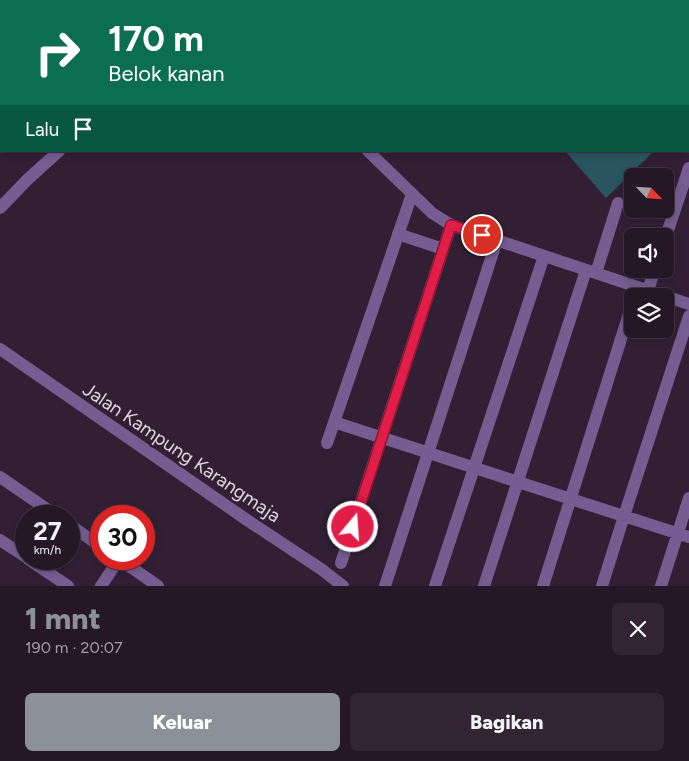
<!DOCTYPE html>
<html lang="id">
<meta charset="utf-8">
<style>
:root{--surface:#261727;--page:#322433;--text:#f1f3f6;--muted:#a49fa7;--line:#423644;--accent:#8c9099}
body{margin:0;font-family:Figtree,sans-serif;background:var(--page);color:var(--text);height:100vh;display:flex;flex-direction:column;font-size:19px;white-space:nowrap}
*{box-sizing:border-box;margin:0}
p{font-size:16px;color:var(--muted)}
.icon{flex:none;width:28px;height:28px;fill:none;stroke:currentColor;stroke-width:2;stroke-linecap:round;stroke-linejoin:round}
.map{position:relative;height:586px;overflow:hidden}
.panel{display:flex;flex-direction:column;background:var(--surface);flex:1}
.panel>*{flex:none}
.guide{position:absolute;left:0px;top:0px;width:690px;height:152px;box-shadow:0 2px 8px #0003,0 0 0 1px var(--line);background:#0b6e4f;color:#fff;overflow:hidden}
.needle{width:32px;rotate:115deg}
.tools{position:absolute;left:624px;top:168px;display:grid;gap:10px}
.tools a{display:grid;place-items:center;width:50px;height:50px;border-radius:8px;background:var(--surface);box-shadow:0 2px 8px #0003,0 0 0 1px var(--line);font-size:25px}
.speed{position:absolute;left:15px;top:505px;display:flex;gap:10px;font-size:25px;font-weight:700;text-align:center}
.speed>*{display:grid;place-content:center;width:65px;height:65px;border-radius:50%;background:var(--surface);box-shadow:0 2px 8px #0003,0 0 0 1px var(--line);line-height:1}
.speed small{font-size:12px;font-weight:400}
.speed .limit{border:8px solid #d22;background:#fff;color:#111}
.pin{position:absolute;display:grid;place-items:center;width:42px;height:42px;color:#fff;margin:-21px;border:2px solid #fff;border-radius:50%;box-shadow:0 1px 5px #0007}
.me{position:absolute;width:55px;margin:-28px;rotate:18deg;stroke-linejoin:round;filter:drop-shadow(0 0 4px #0008)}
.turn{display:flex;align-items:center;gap:18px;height:105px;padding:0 25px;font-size:22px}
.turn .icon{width:65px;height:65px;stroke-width:2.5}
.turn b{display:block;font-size:35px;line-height:42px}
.then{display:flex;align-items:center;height:48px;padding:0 25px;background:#0003;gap:10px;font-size:19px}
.round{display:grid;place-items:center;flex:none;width:52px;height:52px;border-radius:8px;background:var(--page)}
.summary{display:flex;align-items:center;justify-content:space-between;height:85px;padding:0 25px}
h1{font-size:30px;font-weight:800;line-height:38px;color:var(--accent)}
.primary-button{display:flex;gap:10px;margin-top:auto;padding:10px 25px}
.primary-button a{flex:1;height:58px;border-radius:8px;background:var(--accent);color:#fff;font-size:20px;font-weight:800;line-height:58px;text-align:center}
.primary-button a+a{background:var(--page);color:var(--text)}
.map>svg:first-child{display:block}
</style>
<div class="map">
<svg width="689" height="586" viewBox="0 0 689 586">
<rect width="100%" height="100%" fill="#321f34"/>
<!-- water -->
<path fill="#29565e" d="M 565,151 L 654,151 L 606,198 Z"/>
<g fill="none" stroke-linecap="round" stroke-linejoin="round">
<!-- minor -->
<path stroke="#755d91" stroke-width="12" d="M 159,0 L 160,1
M 195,0 L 195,1
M 216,1 L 217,0
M 368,151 L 432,213 L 451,225 L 689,304
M 0,208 L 28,179 L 59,151
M 398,234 L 443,249
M 665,239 L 689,168
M 596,273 L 618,203
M 648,290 L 655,269
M 0,349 L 247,520 L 321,569 L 343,586
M 334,422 L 518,482 L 689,537
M 327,443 L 412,194
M 0,477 L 57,516
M 69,524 L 101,547
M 0,540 L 26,557
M 28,559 L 68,586
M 119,559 L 158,586
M 341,563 L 451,225
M 101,586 L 119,559
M 385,586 L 497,240
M 435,586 L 544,256
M 484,586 L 586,270
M 543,586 L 632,304
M 602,586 L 624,516 L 689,316
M 661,586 L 689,498"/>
</g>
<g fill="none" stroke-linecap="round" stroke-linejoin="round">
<defs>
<path id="route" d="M 353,527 L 451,225 L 482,235"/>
</defs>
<!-- route casing -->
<use href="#route" stroke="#92132f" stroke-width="12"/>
<!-- route -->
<use href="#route" stroke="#e11d48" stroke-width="9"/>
</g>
<g text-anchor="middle" stroke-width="5" stroke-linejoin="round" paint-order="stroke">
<!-- street labels -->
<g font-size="19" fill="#e0d3e0" stroke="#321f34">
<text transform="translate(182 452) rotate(34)" y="7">Jalan Kampung Karangmaja</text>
</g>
</g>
</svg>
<div class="tools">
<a><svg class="needle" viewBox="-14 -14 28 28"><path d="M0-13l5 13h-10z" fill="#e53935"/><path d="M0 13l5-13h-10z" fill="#a49fa7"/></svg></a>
<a><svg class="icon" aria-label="sound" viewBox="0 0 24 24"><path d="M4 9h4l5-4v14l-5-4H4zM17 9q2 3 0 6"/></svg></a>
<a><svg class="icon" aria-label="layers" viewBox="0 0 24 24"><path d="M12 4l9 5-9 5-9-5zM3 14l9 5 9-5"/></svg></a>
</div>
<div class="speed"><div>27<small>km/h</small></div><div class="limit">30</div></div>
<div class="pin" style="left:482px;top:235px;background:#d93025"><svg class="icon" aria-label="arrive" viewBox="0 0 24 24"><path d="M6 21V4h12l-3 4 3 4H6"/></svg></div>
<svg class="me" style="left:353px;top:527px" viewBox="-20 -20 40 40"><circle r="17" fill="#e11d48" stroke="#fff" stroke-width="3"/><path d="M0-11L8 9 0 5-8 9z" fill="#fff"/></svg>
<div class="guide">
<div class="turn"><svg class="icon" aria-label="right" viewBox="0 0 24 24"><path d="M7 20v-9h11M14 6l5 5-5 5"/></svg><div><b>170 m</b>Belok kanan</div></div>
<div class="then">Lalu<svg class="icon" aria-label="arrive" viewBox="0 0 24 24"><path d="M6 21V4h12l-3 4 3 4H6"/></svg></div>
</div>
</div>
<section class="panel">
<div class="summary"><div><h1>1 mnt</h1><p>190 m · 20:07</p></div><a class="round"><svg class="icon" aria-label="close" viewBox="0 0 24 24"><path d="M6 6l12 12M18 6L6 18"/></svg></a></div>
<div class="primary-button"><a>Keluar</a><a>Bagikan</a></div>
</section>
